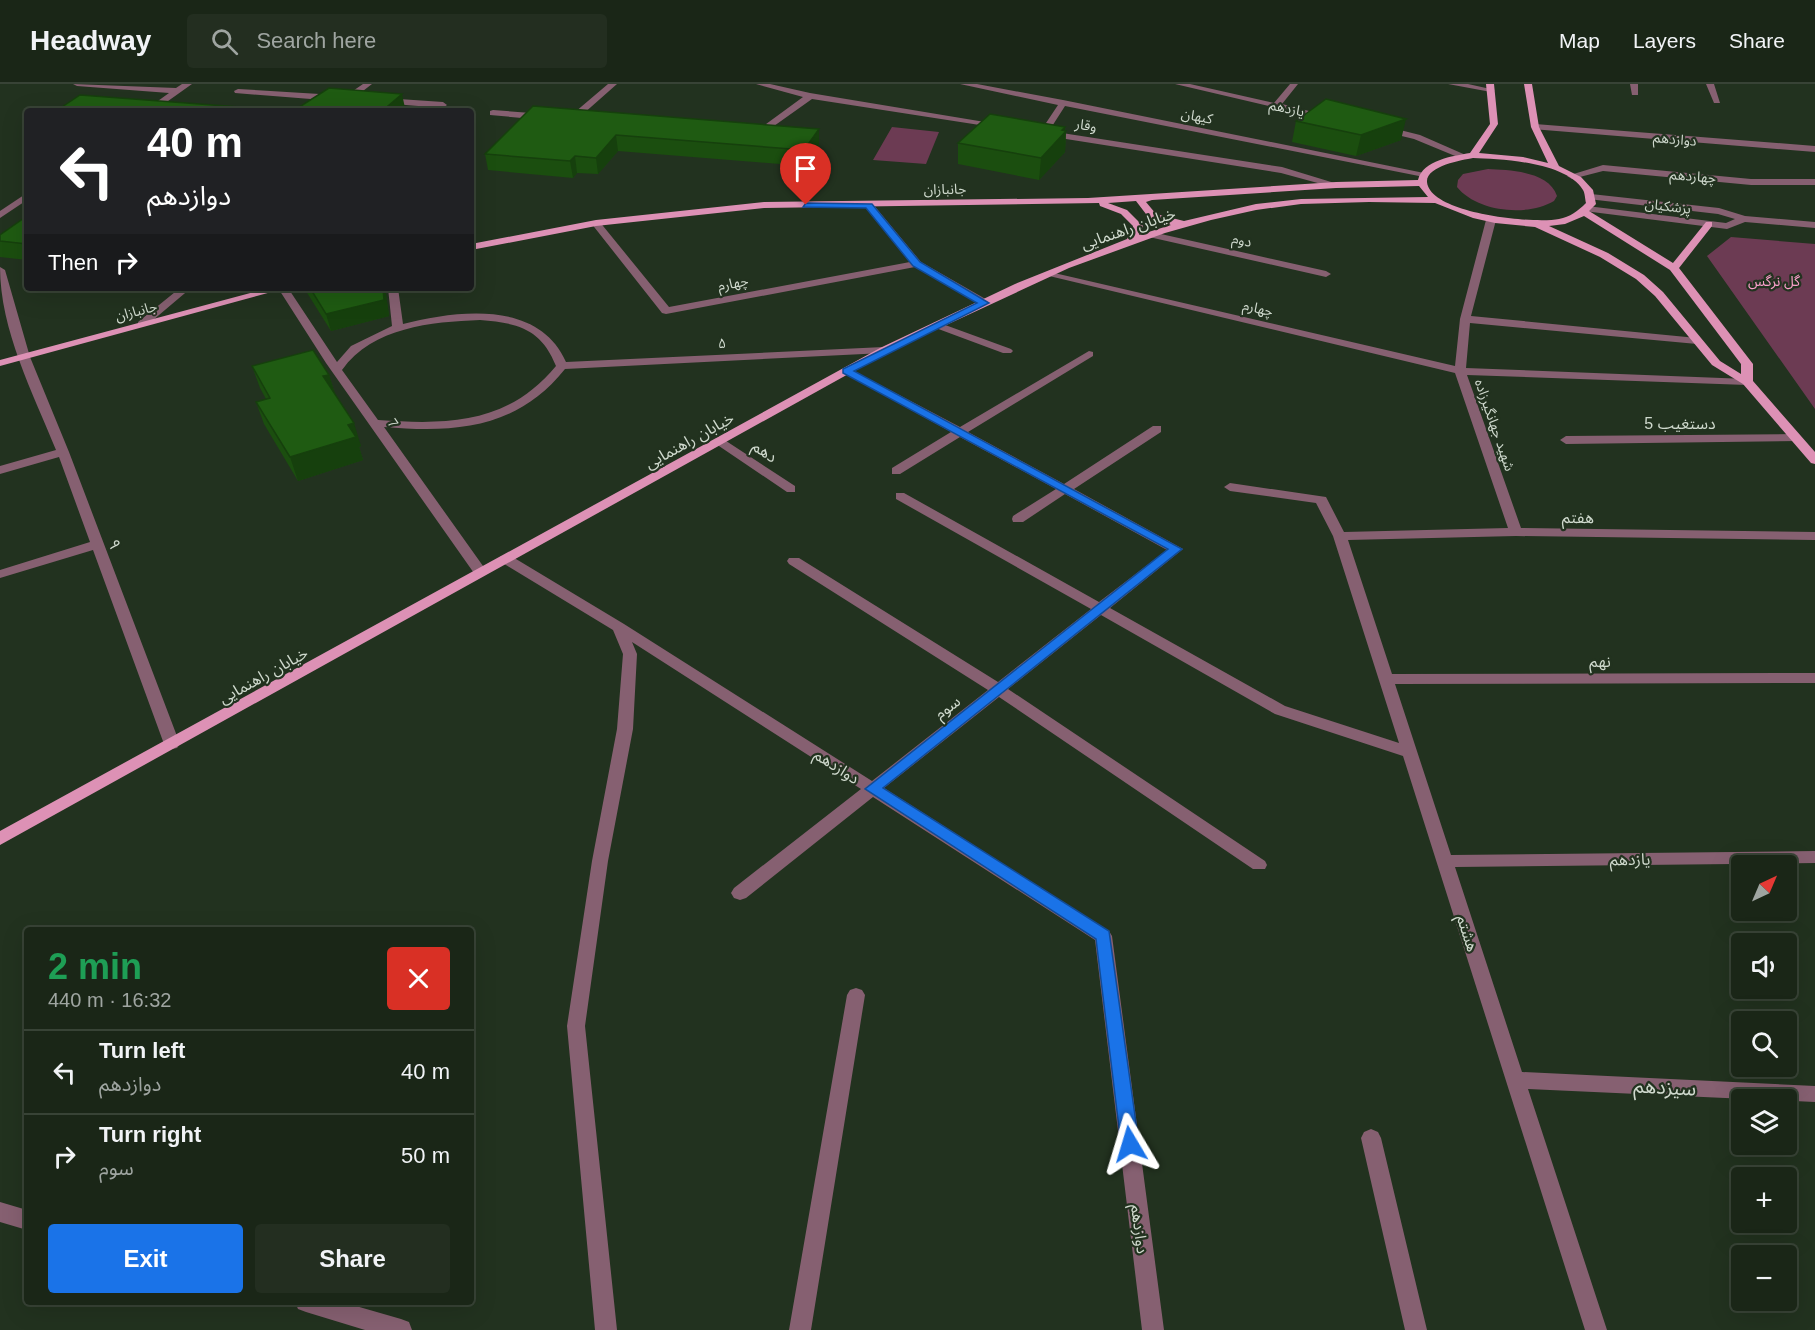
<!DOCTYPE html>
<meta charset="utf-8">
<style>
:root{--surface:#1a2617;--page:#232e20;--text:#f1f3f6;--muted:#9fa5a1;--line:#384336;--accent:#1a73e8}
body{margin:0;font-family:Arial,"Noto Sans Arabic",sans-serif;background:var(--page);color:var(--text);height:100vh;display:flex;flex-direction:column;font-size:22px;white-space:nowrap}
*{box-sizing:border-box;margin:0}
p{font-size:20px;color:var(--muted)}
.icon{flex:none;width:33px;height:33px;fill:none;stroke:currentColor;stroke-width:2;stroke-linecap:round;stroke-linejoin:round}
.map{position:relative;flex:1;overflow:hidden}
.details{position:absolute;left:24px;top:843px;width:450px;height:378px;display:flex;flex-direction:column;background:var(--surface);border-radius:6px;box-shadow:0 6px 24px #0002,0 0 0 2px var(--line)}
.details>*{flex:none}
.guide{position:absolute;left:24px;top:24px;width:450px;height:183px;border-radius:6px;box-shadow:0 6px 24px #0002,0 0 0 2px var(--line);background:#202124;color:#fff;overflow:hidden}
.needle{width:39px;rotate:44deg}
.controls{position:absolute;left:1731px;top:771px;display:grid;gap:12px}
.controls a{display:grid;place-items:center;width:66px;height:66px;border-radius:6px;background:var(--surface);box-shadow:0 6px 24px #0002,0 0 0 2px var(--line);font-size:30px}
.pin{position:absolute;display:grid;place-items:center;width:51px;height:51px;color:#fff;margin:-62px -26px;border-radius:50% 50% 50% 0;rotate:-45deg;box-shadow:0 0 6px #0007}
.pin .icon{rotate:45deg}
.me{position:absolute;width:66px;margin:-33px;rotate:353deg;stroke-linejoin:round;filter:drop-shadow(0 0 4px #0008)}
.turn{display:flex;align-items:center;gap:21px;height:126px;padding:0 24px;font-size:27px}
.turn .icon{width:78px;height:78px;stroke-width:2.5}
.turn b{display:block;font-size:42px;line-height:51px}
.then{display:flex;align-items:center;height:57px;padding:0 24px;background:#0003;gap:12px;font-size:22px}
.round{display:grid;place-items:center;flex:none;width:63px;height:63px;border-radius:6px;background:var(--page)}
.summary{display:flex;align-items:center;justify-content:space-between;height:102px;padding:0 24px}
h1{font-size:36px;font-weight:600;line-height:45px;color:#1e9e55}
.primary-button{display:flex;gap:12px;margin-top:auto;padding:12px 24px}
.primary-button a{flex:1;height:69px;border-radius:6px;background:var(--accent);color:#fff;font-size:24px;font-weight:600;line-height:69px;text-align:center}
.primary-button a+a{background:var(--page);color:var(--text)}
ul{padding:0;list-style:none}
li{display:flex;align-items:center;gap:18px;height:84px;padding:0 24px;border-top:2px solid var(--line)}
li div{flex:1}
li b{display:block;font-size:22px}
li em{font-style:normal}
header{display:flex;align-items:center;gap:36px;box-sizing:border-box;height:84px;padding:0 30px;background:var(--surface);border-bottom:2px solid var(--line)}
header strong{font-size:28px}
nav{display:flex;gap:33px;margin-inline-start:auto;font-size:21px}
.search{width:420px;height:54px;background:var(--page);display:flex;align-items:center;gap:15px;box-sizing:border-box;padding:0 21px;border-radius:6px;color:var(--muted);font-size:22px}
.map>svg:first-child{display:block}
</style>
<header>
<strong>Headway</strong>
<div class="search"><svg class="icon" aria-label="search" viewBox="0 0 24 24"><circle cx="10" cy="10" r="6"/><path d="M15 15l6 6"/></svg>Search here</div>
<nav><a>Map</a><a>Layers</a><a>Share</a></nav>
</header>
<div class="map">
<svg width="1815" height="1246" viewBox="0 0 1815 1246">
<rect width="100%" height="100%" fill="#22321f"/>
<!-- green -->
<path fill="#6c3b53" d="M 892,43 L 939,48 L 926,80 L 873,76 Z
M 1488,85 C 1509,86 1549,87 1557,112 L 1554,117 C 1527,133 1477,128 1457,103 L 1458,96 L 1463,90 Z
M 1731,153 L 1815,160 L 1815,325 L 1707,172 Z"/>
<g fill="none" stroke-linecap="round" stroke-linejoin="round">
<!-- minor -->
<path fill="#866071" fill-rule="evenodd" d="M 73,0 L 176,4 L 182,0 L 192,0 L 154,27 L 144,27 L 169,9 L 77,2 Z
M 363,0 L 372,0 L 350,17 L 344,17 L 344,13 Z
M 608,0 L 617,0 L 574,38 L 568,38 L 568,34 Z
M 756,0 L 770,0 L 810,9 L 1003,41 L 999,44 L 812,15 L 757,54 L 754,53 L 754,49 L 803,13 Z
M 960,0 L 977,0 L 1063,16 L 1429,90 L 1424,93 L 1065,22 L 1049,47 L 1282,83 L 1341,101 L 1336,104 L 1281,89 L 1047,52 L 1040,48 L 1058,21 Z
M 1175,0 L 1190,0 L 1274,19 L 1290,0 L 1298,0 L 1282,20 L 1332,33 L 1328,36 Z
M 1448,0 L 1468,0 L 1495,6 L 1491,8 Z
M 1630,0 L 1638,0 L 1638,11 L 1632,11 Z
M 1706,0 L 1714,0 L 1720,19 L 1714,19 Z
M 238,5 L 336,11 L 340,14 L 336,17 L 235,9 L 234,7 Z
M 384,14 L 443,18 L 447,21 L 443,24 L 381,19 L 381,15 Z
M 493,26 L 544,30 L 548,33 L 544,36 L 490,31 L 490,27 Z
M 1535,40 L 1815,62 L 1815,68 L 1532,45 L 1532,41 Z
M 1384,42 L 1420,51 L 1468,72 L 1460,74 L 1414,55 L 1381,47 L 1380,45 Z
M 1603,81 L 1751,95 L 1815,95 L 1815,101 L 1751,101 L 1603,87 L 1572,95 L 1567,92 Z
M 27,109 L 27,116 L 0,134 L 0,127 Z
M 1591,110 L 1719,124 L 1745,132 L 1815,138 L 1815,144 L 1745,138 L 1727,145 L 1584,127 L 1584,123 L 1587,122 L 1726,139 L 1735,135 L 1718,130 L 1588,115 L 1586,113 Z
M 869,118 L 872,119 L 921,178 L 989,217 L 989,221 L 981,221 L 915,183 L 666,230 L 662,229 L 591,139 L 599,137 L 669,223 L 910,178 L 864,121 Z
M 1491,133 L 1496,136 L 1471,232 L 1697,254 L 1703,257 L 1697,260 L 1470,239 L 1466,284 L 1747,295 L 1753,298 L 1747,301 L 1467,291 L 1521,444 L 1815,448 L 1815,456 L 1516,452 L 1348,456 L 1392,590 L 1815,589 L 1815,599 L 1395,600 L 1451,771 L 1815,767 L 1815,779 L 1455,783 L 1522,988 L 1815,1002 L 1815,1018 L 1528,1005 L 1607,1246 L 1585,1246 L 1403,672 L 1275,630 L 1101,531 L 1008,605 L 1265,777 L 1267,781 L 1265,785 L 1253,785 L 999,613 L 884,704 L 1109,847 L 1112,852 L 1164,1246 L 1142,1246 L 1095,856 L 873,713 L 746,814 L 740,816 L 734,814 L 731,809 L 734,804 L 861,705 L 632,558 L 637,570 L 633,645 L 608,777 L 585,942 L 617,1246 L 595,1246 L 567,942 L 592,777 L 617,645 L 623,570 L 613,546 L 501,478 L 499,475 L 501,472 L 511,472 L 624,540 L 872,697 L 988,606 L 789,480 L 787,477 L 789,474 L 799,474 L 998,598 L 1091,525 L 896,415 L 896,409 L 904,409 L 1099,518 L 1167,466 L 1065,410 L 1023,438 L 1013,438 L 1012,435 L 1013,432 L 1056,405 L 960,353 L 900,390 L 892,390 L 892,384 L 951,348 L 840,287 L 842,285 L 850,285 L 960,343 L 1089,267 L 1093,268 L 1093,272 L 968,348 L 1064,400 L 1153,342 L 1161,342 L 1161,348 L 1074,405 L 1183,465 L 1110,524 L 1285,622 L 1399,659 L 1333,452 L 1316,419 L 1230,407 L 1224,403 L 1230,399 L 1326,413 L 1344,448 L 1508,444 L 1455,289 L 1045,191 L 1050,188 L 1455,282 L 1460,235 L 1486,136 Z
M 1152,148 L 1326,187 L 1331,190 L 1326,193 L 1149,153 L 1149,149 Z
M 0,183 L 5,186 L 30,273 L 69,368 L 180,660 L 177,664 L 172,665 L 164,660 L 93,466 L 0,494 L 0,486 L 90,458 L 59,373 L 0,390 L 0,382 L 56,366 C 33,309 0,246 0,183 Z
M 180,204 L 191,204 L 146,242 L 138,242 L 138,238 Z
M 278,204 L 288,204 L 337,278 L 351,262 L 392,242 L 388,204 L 398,204 L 403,240 C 458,226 539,216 566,278 L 884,263 L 890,266 L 884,269 L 565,285 C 517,345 456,349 384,343 L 488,489 L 481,493 L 476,492 L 326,279 ZM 480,236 C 517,239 541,244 556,282 C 508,340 449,341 378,336 L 342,286 C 373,243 431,238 480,236 Z
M 937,238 L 1011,265 L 1013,267 L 1011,269 L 1003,269 L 933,243 L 933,239 Z
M 1795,350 L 1799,351 L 1799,357 L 1566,360 L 1560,356 L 1566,352 Z
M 720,353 L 795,402 L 795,408 L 787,408 L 716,360 L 716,354 Z
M 856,904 L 862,906 L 865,911 L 811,1246 L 789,1246 L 847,911 L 850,906 Z
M 1371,1045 L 1378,1048 L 1381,1054 L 1427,1246 L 1405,1246 L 1361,1054 L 1364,1048 Z
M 0,1118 L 27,1126 L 27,1146 L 0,1138 Z
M 295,1218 L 342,1218 L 401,1235 L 409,1238 L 412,1246 L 365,1246 L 306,1228 L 298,1225 Z"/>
<!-- major -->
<path fill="#dd91b5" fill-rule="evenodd" d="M 1486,0 L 1494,0 L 1498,40 L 1479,69 L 1523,73 L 1548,79 L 1531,43 L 1524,0 L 1532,0 L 1539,43 L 1559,82 L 1581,93 L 1593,106 L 1596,120 L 1589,127 L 1673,179 L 1706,138 L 1712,138 L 1712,142 L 1679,184 L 1753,280 L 1753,297 L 1815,368 L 1815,380 L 1811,379 L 1743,300 L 1712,281 L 1655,212 L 1636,195 L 1600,173 L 1535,143 L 1495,139 L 1473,134 L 1435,119 L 1369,118 L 1301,120 L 1256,126 L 1211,136 L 1165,149 L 1069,184 L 888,268 L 0,761 L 0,747 L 880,264 L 1015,200 L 1127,155 L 1133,142 L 1121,130 L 1100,122 L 1099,119 L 764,124 L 596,142 L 471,166 L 471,160 L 596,136 L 764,118 L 1088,114 L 1336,98 L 1418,96 C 1423,76 1453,72 1470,69 L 1490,40 ZM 1473,74 C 1502,75 1566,78 1583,106 C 1585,109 1585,115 1586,119 C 1578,127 1570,133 1559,135 C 1534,140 1430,130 1427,98 C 1426,82 1462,76 1473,74 ZM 1419,102 L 1428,113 L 1301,115 L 1256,120 L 1184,137 L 1156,130 L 1146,118 L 1152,116 L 1336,104 ZM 1136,117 L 1149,134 L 1171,141 L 1139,151 L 1143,142 L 1127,126 L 1108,119 ZM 1584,132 L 1670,186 L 1741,280 L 1741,290 L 1720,277 L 1663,208 L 1644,191 L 1608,169 L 1549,142 L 1565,140 Z
M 269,204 L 286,204 L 0,282 L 0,276 Z"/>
</g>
<!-- wall -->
<path fill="#1b4e0f" d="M 533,22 L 819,61 L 804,82 L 618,67 L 598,90 L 577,89 L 573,94 L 488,86 L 485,70 Z
M 1296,37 L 1401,56 L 1356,72 L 1292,58 Z
M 1066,47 L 1065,68 L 1039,96 L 958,80 L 958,59 Z
M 27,132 L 27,176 L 0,173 L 0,151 Z
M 304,204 L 385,204 L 389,232 L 331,247 Z
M 252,282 L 329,291 L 335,310 L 361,362 L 359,363 L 363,376 L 298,397 L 264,340 L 256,318 L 266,315 L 260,304 Z"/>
<!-- shaded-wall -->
<path fill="#16400d" d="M 402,10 L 405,24 L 403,27 L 382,27 Z
M 1406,35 L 1401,56 L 1356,72 L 1361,51 Z
M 1065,43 L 1065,48 L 1066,47 L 1065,68 L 1039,96 L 1041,74 Z
M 819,45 L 819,61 L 804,82 L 804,66 Z
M 616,51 L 618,67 L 598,90 L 596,74 Z
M 575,72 L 577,89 L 573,94 L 570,77 Z
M 383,204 L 385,204 L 386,210 L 389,232 L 331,247 L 326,230 Z
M 329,291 L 336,313 L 323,292 Z
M 354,339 L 361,362 L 359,363 L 363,376 L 298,397 L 290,373 L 348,341 Z"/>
<!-- building -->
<path fill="#1f5b12" stroke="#16400d" stroke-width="1.5" d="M 329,4 L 402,10 L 382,27 L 293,27 Z
M 80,11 L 291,27 L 56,27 Z
M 1326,15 L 1406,35 L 1361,51 L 1296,37 Z
M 533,22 L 819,45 L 804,66 L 616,51 L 596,74 L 575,72 L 570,77 L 485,70 Z
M 990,30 L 1065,43 L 1062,46 L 1066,47 L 1041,74 L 958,59 Z
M 27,71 L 27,83 L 24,83 Z
M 27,132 L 27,160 L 0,157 L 0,151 Z
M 310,204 L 383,204 L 384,216 L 326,230 Z
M 313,266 L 329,291 L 323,292 L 354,339 L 348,341 L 356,353 L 290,373 L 256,318 L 270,314 L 252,282 Z"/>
<!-- route -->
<path fill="#1a73e8" stroke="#114b97" stroke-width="1.5" d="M 806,119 L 872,120 L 920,178 L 989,219 L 854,287 L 1182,465 L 883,704 L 1109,847 L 1139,1060 L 1136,1066 L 1130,1068 L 1123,1066 L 1121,1060 L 1096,855 L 865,705 L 1168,465 L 843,289 L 843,285 L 977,219 L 913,182 L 866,124 L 803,123 Z"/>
<g text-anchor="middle" stroke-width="4.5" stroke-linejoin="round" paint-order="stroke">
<!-- far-street labels -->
<g font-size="14" fill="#cfd9cd" stroke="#22321f">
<text transform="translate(1287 24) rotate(12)" y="5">یازدهم</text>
<text transform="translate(1197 32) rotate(11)" y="5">کیهان</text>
<text transform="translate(1086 41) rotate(9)" y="5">وقار</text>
<text transform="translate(1675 55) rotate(5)" y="5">دوازدهم</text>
<text transform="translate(1693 92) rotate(5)" y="5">چهاردهم</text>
<text transform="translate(945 105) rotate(-1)" y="5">جانبازان</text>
<text transform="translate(1668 122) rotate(7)" y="5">پزشکیان</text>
<text transform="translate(1242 156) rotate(13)" y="5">دوم</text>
<text transform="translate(733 199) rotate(-11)" y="5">چهارم</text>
<text transform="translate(1258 224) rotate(13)" y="5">چهارم</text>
<text transform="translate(136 227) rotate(-15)" y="5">جانبازان</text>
<text transform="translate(722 259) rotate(-3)" y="5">۵</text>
<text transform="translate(393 339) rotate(55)" y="5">7</text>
<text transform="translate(1495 341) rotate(71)" y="5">شهید جهانگیرزاده</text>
</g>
<!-- far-park labels -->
<g font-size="14" fill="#fca0cc" stroke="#22321f">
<text x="1774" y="202">گل نرگس</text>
</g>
<!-- street labels -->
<g font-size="16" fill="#cfd9cd" stroke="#22321f">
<text transform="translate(1128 144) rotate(-19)" y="6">خیابان راهنمایی</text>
<text x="1680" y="345">دستغیب 5</text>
<text transform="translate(689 356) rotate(-29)" y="6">خیابان راهنمایی</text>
<text transform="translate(765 367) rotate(34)" y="6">دهم</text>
<text transform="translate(1578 433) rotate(1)" y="6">هفتم</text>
<text transform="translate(115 460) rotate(69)" y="6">۹</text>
<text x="1600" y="583">نهم</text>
<text transform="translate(263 591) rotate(-29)" y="6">خیابان راهنمایی</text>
<text transform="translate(947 623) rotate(-38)" y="6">سوم</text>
<text transform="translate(837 682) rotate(33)" y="6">دوازدهم</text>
<text transform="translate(1630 775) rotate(-1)" y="6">یازدهم</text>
<text transform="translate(1468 849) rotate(72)" y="6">هشتم</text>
<text transform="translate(1140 1145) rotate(83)" y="6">دوازدهم</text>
</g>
<!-- near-street labels -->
<g font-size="20" fill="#cfd9cd" stroke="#22321f">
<text transform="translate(1665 1003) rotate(3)" y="7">سیزدهم</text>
</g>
</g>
</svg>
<div class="controls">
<a><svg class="needle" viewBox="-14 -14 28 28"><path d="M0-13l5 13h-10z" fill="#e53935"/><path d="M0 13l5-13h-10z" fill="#9fa5a1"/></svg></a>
<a><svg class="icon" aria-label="sound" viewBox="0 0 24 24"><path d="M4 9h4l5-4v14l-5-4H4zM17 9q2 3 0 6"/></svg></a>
<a><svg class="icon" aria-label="search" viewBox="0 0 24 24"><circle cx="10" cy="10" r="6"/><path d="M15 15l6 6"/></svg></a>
<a><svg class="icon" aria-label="layers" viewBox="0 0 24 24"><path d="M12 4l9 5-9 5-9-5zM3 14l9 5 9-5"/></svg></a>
<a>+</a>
<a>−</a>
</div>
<div class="pin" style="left:806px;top:121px;background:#d93025"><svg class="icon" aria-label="arrive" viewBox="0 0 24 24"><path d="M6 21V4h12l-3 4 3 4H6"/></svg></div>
<svg class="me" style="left:1130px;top:1060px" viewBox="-20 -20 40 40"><path d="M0-17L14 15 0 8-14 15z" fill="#1a73e8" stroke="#fff" stroke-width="4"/></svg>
<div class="guide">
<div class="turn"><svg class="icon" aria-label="left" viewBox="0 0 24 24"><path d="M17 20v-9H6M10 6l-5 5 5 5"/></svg><div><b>40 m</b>دوازدهم</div></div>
<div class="then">Then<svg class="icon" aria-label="right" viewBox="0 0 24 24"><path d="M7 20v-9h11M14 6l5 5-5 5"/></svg></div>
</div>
<section class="details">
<div class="summary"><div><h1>2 min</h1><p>440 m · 16:32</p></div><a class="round" style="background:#d93025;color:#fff"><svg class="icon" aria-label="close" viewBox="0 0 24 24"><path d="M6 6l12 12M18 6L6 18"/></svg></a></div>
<ul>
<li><svg class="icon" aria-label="left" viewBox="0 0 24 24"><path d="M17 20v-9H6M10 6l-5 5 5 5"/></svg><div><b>Turn left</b><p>دوازدهم</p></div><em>40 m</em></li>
<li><svg class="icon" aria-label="right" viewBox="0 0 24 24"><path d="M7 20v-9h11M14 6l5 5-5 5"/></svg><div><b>Turn right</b><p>سوم</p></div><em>50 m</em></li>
</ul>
<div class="primary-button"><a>Exit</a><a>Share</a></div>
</section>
</div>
